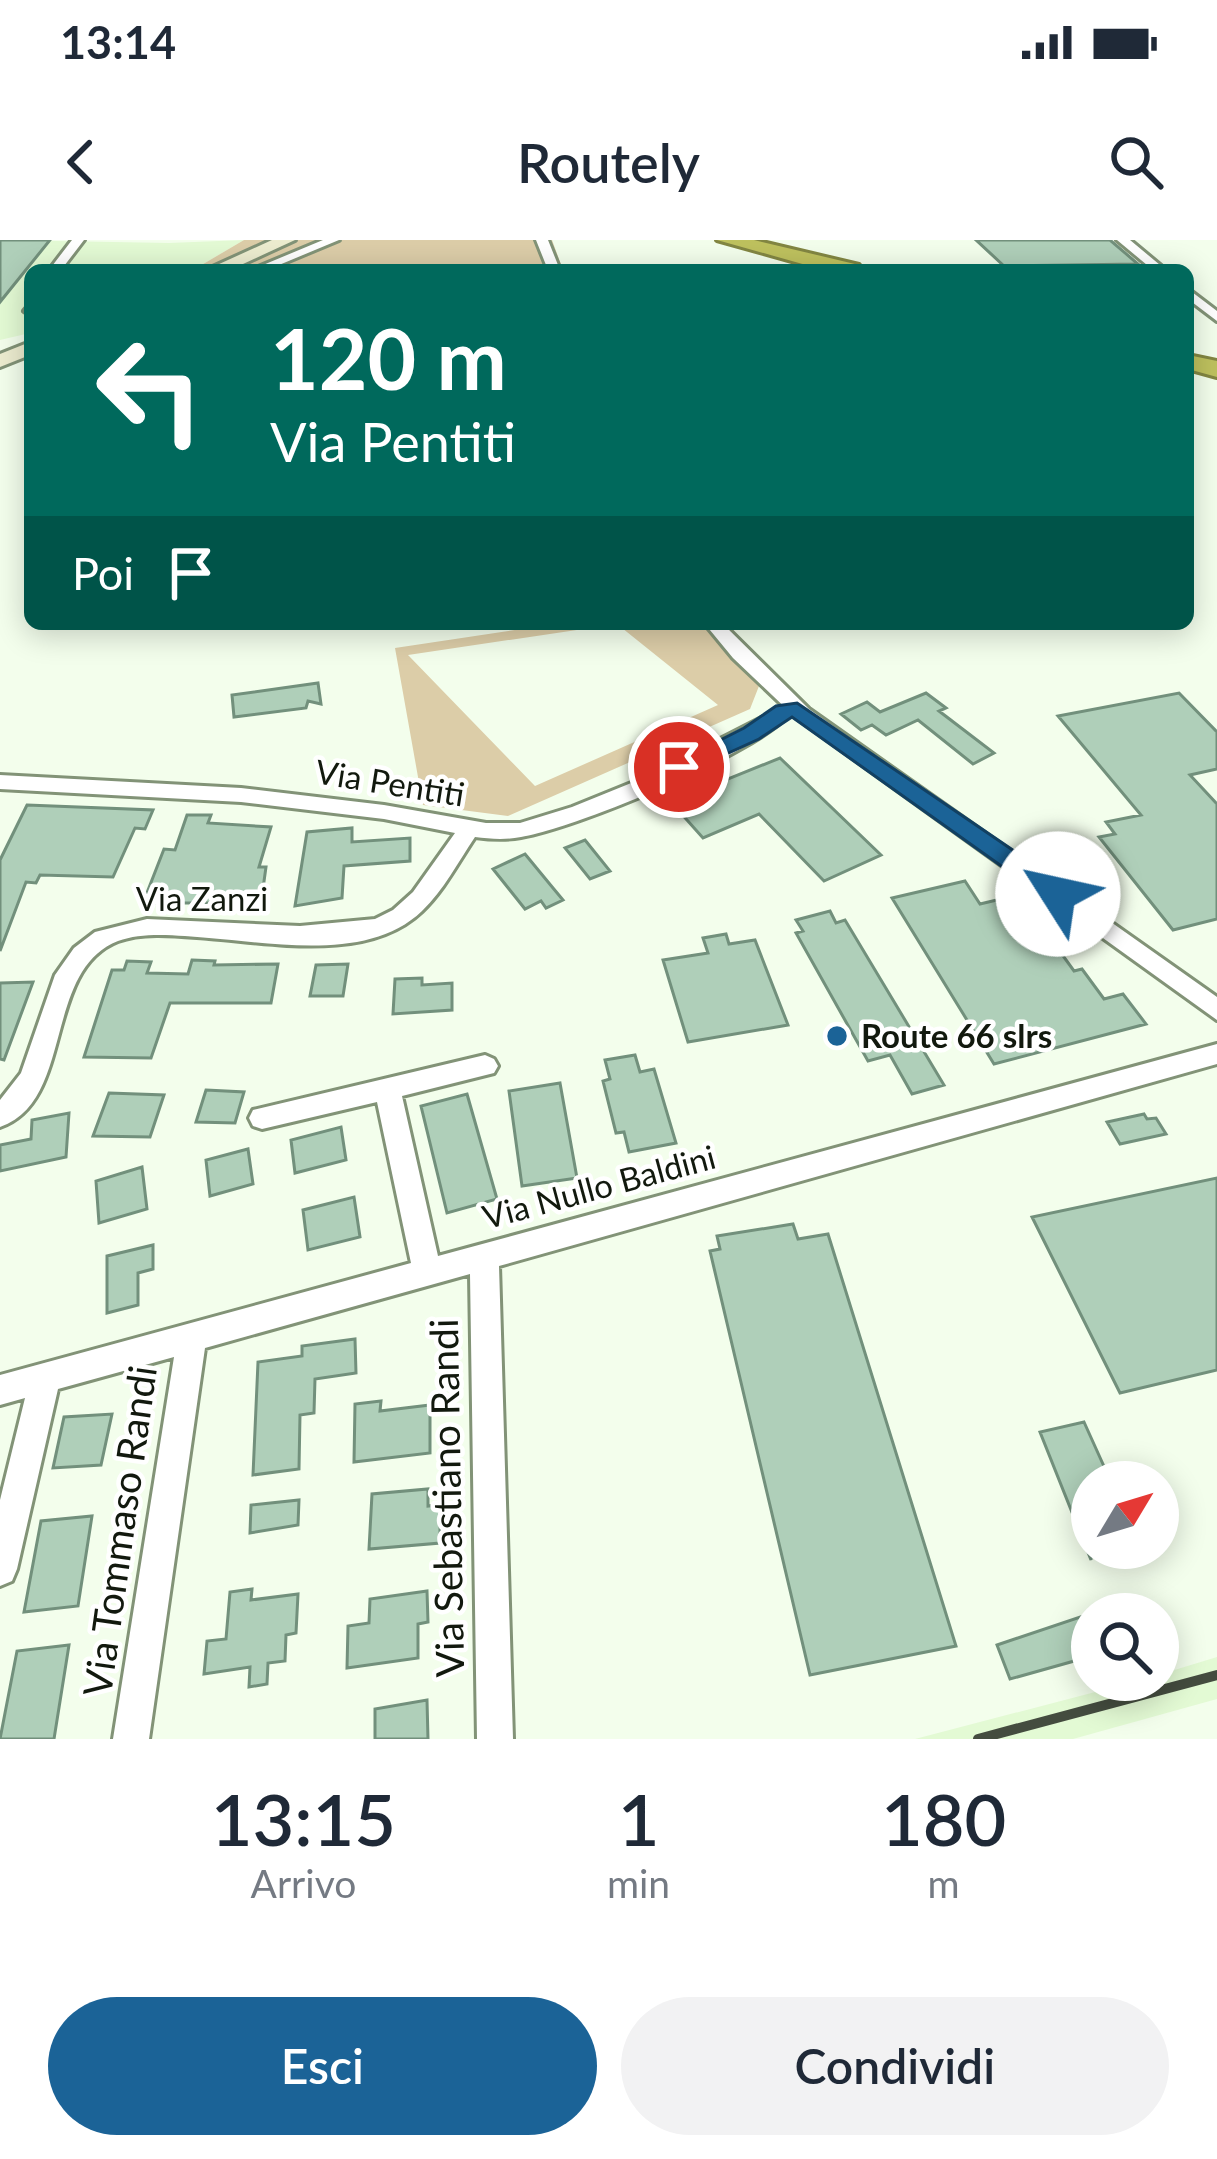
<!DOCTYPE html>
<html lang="it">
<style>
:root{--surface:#fff;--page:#f2f2f3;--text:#1f2937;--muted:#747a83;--accent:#1b6397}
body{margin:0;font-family:Lato,sans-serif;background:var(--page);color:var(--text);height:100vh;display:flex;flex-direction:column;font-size:45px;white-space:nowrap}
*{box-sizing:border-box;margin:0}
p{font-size:39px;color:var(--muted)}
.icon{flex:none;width:66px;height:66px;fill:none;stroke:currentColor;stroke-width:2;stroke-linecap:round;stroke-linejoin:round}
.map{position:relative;height:1499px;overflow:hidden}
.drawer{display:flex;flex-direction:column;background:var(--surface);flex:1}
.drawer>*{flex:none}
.guide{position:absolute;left:24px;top:24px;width:1170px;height:366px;border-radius:18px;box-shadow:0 6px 30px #0003;background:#00695c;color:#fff;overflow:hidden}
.needle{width:78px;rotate:52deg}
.tools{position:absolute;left:1071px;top:1221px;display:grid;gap:24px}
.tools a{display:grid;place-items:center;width:108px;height:108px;border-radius:50%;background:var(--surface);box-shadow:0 6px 30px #0003;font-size:60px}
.pin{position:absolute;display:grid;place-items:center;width:102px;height:102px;color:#fff;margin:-51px;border:6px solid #fff;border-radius:50%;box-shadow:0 3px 12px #0007}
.me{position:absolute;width:132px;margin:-66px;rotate:305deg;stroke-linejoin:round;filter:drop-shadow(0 0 9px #0008)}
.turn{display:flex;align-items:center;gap:42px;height:252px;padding:0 48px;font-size:54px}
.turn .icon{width:156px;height:156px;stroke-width:2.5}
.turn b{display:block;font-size:84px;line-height:102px}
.then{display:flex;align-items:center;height:114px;padding:0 48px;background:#0003;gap:24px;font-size:45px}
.eta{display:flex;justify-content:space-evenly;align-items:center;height:204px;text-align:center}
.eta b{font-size:72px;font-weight:600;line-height:84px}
.cta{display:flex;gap:24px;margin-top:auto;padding:24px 48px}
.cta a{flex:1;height:138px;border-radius:72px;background:var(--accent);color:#fff;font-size:48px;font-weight:600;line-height:138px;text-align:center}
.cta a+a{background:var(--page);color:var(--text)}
.status{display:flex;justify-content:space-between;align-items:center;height:84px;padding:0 60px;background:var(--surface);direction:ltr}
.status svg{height:33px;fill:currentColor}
header{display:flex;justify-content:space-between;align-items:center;height:156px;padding:0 48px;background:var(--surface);font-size:54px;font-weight:600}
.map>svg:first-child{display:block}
</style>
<div class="status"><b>13:14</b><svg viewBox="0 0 49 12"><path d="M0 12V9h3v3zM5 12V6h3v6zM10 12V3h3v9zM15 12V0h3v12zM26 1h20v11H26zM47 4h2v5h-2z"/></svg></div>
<header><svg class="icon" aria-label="back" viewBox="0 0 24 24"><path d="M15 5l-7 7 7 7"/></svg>Routely<svg class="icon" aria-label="search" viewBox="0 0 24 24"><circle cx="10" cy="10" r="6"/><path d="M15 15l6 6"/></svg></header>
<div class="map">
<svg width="1217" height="1499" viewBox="0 0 1217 1499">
<rect width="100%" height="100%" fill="#f3feec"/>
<!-- built -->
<path fill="#e3fad4" d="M 0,0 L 169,3 L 244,0 L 193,30 L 30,30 L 30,93 L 0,100 Z
M 1217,1417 L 1217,1459 L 1073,1499 L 915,1499 L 1141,1440 L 1158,1440 L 1158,1435 Z"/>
<!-- green -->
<path fill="#dccda8" d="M 244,0 L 552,0 L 563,30 L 193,30 Z
M 554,384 L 617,384 L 408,415 L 535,546 L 718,465 L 617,384 L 727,384 L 766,428 L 750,469 L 508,576 L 423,565 L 395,408 Z"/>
<!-- building -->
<path fill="#afcfb9" stroke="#72907c" stroke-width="3" d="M 0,0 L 50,0 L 0,62 Z
M 976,0 L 1110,0 L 1138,24 L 1004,26 Z
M 318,443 L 321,464 L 308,461 L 306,468 L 234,477 L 232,455 Z
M 926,453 L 946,468 L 939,471 L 994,513 L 973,524 L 918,480 L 886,495 L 872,485 L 861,490 L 841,474 L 867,462 L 880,472 Z
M 1179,453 L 1217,492 L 1217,529 L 1190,535 L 1217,564 L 1217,679 L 1173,690 L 1099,597 L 1115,594 L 1106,582 L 1141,575 L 1058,476 Z
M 780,518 L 881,615 L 824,641 L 759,574 L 703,598 L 671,562 Z
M 27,565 L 153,570 L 145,589 L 135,588 L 113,637 L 40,635 L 36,643 L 26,642 L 0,711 L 0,620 Z
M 187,575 L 211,575 L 208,583 L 271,587 L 259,627 L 266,627 L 261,663 L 143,663 L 164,609 L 175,610 Z
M 352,588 L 352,602 L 410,598 L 410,621 L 344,626 L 342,658 L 295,666 L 307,592 Z
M 585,600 L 610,631 L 590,639 L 565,608 Z
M 525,614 L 553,648 L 563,660 L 546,668 L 541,661 L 525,669 L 493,629 Z
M 965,641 L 980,664 L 1001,659 L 1037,710 L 1056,706 L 1074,731 L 1082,729 L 1104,759 L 1123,754 L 1146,784 L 994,824 L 892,658 Z
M 830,671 L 836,683 L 845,680 L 944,845 L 912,854 L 890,815 L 868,821 L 796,693 L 803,691 L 796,680 Z
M 726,694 L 729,704 L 755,700 L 788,785 L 688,802 L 663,720 L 708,713 L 703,698 Z
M 192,720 L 215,721 L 214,725 L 278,724 L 271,763 L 170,763 L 151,818 L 84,817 L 112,730 L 124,730 L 127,721 L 151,722 L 147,733 L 188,734 Z
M 348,724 L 343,756 L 310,756 L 316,725 Z
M 422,738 L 422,745 L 452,743 L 452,770 L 393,774 L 395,739 Z
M 33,742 L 4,820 L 0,819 L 0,743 Z
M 635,815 L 640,832 L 654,829 L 676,903 L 629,912 L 624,892 L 616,893 L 603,841 L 610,839 L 605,820 Z
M 560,843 L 577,938 L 522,946 L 509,851 Z
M 206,850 L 244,852 L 235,883 L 196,882 Z
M 109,853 L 164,855 L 150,897 L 93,896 Z
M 467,854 L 497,959 L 447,973 L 421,866 Z
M 69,873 L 66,917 L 0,931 L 0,905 L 31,899 L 32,880 Z
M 1144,874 L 1147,879 L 1156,878 L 1166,894 L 1120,904 L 1107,882 Z
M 341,887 L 346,920 L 295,933 L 291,900 Z
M 248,909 L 253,944 L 210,956 L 206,920 Z
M 142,927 L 147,969 L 99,983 L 96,941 Z
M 1217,938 L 1217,1130 L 1120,1153 L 1032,977 Z
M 354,957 L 360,997 L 308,1010 L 303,970 Z
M 793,984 L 798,999 L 828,994 L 956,1406 L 810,1435 L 710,1011 L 720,1009 L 717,996 Z
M 153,1005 L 153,1029 L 138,1033 L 138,1065 L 107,1073 L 107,1016 Z
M 355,1099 L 356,1133 L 315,1139 L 314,1173 L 300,1175 L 299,1229 L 253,1235 L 258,1122 L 302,1116 L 302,1106 Z
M 381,1161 L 380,1171 L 430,1165 L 430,1213 L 354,1222 L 355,1164 Z
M 112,1174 L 101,1225 L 53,1228 L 64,1177 Z
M 1084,1182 L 1111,1242 L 1092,1242 L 1091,1320 L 1040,1192 Z
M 428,1249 L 428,1266 L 440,1265 L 440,1303 L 369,1309 L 372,1254 Z
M 299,1260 L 298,1285 L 250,1293 L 251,1265 Z
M 92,1276 L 78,1366 L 24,1372 L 41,1281 Z
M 252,1349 L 251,1360 L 298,1354 L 296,1393 L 286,1395 L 285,1421 L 268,1423 L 267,1444 L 249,1447 L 250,1427 L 204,1434 L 207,1401 L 226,1399 L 230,1352 Z
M 427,1351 L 428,1382 L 418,1384 L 418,1418 L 347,1428 L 348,1386 L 369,1383 L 370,1359 Z
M 1092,1373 L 1092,1416 L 1010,1439 L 997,1405 Z
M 69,1405 L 54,1499 L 0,1499 L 17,1411 Z
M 427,1460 L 428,1499 L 375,1499 L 375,1469 Z"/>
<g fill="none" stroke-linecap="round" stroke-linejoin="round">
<defs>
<path id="minor" d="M 72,0 L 84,0 L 61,30 L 49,30 Z
M 323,0 L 339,0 L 267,30 L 251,30 Z
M 536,0 L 548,0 L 560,30 L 548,30 Z
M 1117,0 L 1130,0 L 1166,30 L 1153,30 Z
M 1188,49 L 1217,71 L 1217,81 L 1188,59 Z
M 30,64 L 30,75 L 24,71 Z
M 705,384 L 723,384 L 809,469 L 1217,757 L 1217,780 L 794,476 L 733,418 Z
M 779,469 L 789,475 C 749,516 579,587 521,597 C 506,600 490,599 475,597 C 458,622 444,650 422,671 C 369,722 274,703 209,698 C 181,696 145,691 118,701 C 42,731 75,861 0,887 L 0,860 L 21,833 L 55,735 L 74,708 L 95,692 L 147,679 L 300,686 L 375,679 L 393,670 L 413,652 L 455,593 L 384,579 L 241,562 L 0,549 L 0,535 L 241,548 L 384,565 L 486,583 L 520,583 L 572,567 L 646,537 Z
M 1217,804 L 1217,824 L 499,1026 L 513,1499 L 477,1499 L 470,1034 L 205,1108 L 149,1499 L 113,1499 L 174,1117 L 58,1149 L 17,1329 L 12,1341 L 0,1346 L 0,1260 L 25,1158 L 0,1165 L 0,1135 L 411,1023 L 377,862 L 262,889 L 253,886 L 249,878 L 253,870 L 485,815 L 494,819 L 498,826 L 494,833 L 402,856 L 438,1016 Z"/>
<path id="secondary" d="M 272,0 L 295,0 L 230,30 L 206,30 Z
M 30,102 L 30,115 L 0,127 L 0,114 Z"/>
<path id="motorway" d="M 717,0 L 754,0 L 859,25 L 862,30 L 824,30 Z
M 1188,115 L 1217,121 L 1217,137 L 1188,129 Z"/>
</defs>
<!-- minor casing -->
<use href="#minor" stroke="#829377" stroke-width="6"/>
<!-- secondary casing -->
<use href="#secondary" stroke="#829377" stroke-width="6"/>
<!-- motorway casing -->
<use href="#motorway" stroke="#828642" stroke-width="6"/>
<!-- minor -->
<use href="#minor" fill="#fff" fill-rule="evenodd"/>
<!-- secondary -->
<use href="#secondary" fill="#ececcf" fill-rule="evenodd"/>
<!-- motorway -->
<use href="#motorway" fill="#bec15e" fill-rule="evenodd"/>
<!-- rail -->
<path stroke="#444c3f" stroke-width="10" d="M 978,1499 L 1217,1435"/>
</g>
<!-- route -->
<path fill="#1b6397" stroke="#124062" stroke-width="3" d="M 797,463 L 1067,647 L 1071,654 L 1067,660 L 1049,660 L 792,477 L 759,499 L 687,532 L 679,534 L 667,527 L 744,488 L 776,466 Z"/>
<!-- markers -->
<circle fill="#1b6397" stroke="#fff" stroke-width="4.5" cx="837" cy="796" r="12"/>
<g text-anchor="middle" stroke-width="9" stroke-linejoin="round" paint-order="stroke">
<!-- street labels -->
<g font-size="33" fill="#12190e" stroke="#fff">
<text transform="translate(390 543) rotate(9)" y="12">Via Pentiti</text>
<text x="202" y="671">Via Zanzi</text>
<text transform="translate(599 947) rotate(-15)" y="12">Via Nullo Baldini</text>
</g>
<!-- poi labels -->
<g font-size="33" font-weight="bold" fill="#12190e" stroke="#fff" text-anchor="start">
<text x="861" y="808">Route 66 slrs</text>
</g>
<!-- near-street labels -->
<g font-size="39" fill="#12190e" stroke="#fff">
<text transform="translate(447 1258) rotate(-91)" y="14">Via Sebastiano Randi</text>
<text transform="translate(120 1291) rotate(-82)" y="14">Via Tommaso Randi</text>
</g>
</g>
</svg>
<div class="tools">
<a><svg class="needle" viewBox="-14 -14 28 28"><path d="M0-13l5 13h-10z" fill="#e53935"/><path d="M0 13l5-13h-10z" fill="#747a83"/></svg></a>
<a><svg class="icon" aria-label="search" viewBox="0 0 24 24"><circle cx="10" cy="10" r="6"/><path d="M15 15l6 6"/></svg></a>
</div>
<div class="pin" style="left:679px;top:527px;background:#d93025"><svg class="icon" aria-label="arrive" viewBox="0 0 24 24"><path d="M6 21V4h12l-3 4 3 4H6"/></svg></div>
<svg class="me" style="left:1058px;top:654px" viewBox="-20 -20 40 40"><circle r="19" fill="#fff"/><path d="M0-13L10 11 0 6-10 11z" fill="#1b6397"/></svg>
<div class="guide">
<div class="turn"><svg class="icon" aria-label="left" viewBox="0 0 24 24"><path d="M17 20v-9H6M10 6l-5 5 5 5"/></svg><div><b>120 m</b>Via Pentiti</div></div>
<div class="then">Poi<svg class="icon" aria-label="arrive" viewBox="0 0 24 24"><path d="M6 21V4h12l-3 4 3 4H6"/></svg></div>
</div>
</div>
<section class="drawer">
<div class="eta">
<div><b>13:15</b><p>Arrivo</p></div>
<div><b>1</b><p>min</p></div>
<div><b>180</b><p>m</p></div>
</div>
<div class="cta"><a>Esci</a><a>Condividi</a></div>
</section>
